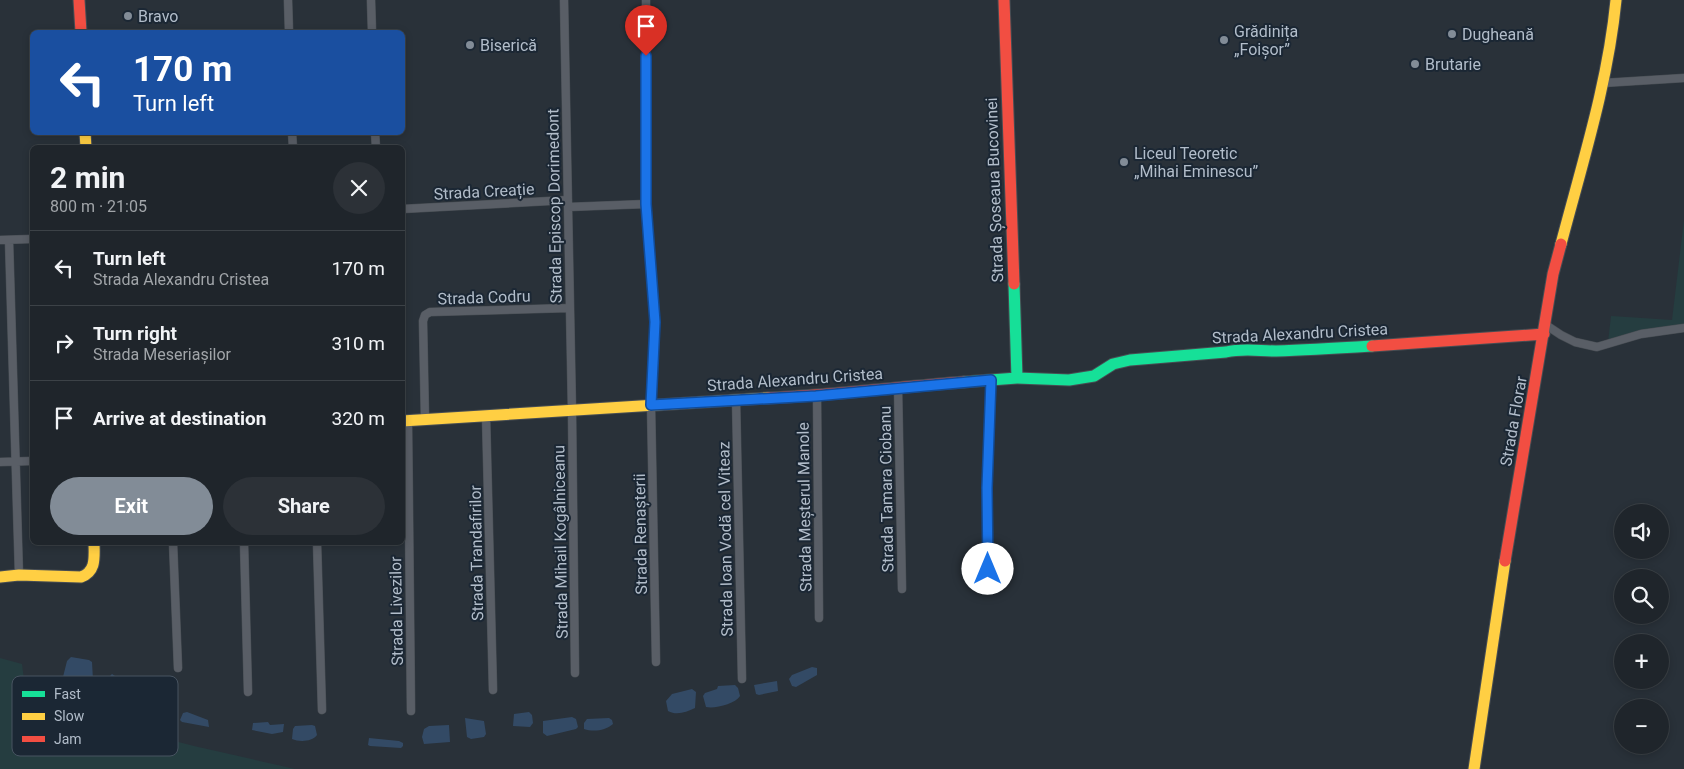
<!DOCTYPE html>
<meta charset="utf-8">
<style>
:root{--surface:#1f252b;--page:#2c3137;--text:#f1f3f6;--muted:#a1a5a9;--line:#3c4247;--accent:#828c97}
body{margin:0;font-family:Roboto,sans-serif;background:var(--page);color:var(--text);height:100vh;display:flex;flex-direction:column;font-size:19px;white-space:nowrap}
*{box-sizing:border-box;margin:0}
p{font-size:16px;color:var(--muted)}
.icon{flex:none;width:28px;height:28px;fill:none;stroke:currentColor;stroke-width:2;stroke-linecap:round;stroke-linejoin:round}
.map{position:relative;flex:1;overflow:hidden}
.side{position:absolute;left:30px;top:145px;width:375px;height:400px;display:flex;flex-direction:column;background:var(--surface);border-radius:8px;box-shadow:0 2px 8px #0003,0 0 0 1px var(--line)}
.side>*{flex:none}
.top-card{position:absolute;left:30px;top:30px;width:375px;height:105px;border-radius:8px;box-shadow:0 2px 8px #0003,0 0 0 1px var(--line);background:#1a4fa0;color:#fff;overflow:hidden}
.buttons{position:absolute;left:1614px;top:504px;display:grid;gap:10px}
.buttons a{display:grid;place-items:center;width:55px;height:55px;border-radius:50%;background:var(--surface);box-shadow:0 2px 8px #0003,0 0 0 1px var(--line);font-size:25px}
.pin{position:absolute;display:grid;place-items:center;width:42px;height:42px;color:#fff;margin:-51px -21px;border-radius:50% 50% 50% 0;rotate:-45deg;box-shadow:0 0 5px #0007}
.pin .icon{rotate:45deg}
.me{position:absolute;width:55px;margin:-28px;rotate:0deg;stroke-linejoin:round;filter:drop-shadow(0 0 4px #0008)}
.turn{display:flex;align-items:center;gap:18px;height:105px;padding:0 20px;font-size:22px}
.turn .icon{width:65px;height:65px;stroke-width:2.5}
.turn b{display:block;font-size:35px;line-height:42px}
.round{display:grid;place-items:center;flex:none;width:52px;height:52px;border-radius:26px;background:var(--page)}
.overview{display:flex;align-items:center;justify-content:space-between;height:85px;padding:0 20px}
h1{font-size:30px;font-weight:700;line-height:38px}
.primary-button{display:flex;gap:10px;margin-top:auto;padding:10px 20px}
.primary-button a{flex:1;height:58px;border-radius:30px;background:var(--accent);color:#fff;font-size:20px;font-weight:700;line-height:58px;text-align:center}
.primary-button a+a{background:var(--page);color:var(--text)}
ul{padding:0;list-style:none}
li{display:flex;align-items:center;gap:15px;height:75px;padding:0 20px;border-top:1px solid var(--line)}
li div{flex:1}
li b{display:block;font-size:19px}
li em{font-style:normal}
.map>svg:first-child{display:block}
</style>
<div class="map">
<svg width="1684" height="769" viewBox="0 0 1684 769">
<rect width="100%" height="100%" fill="#293139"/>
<!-- green -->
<path fill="#253d40" d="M 1684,220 L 1684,325 L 1608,342 L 1611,316 L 1672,320 Z
M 0,658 L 22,664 L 33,751 L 37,706 L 194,746 L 295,769 L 0,769 Z"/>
<!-- water -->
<path fill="#334a65" d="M 71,657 L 89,660 L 92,662 L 93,680 L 87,687 L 75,685 L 69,687 L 61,685 L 67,661 Z
M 812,667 L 817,668 L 817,675 L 796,687 L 792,686 L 789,679 L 792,675 Z
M 112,674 L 137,691 L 171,706 L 171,719 L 101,688 L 102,684 Z
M 777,681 L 778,691 L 759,695 L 756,694 L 754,685 Z
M 735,685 L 738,688 L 740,696 C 735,704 715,709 706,707 L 703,696 L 705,693 L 717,689 L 718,686 Z
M 692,689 L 696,692 L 695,708 C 686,712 677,716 668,711 L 666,701 L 672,694 Z
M 187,712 L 208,720 L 209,727 L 182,722 L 180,720 L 183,713 Z
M 529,712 L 532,715 L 533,723 L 530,727 L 513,726 L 514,714 Z
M 572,717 L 576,719 L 578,727 L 576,729 L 547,736 L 543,733 L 543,721 Z
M 465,718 L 484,721 L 486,734 L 484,737 L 471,739 L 467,737 Z
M 609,718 L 612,720 L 613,724 C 605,731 593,732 584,729 L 584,723 L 587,719 Z
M 268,722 L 270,725 L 284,724 L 283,732 L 272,734 L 252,730 L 253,723 Z
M 312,725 L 315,726 L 317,735 C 312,742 299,742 292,739 L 293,729 L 295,726 Z
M 449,725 L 450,742 L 424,744 L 422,737 L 424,729 L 429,726 Z
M 369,738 L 399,741 L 403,743 L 403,746 L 401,748 L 370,746 L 368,745 Z"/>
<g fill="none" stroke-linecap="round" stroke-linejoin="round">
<defs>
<path id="street" d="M 288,0 L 289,32
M 371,0 L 372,32
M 564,0 L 572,411 L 575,673
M 646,0 L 646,204 L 655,322 L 651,405 L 656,662
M 1603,83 L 1684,78
M 292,132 L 293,148
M 375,132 L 376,148
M 568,207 L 646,204
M 402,209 L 568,200
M 0,240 L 32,239
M 9,240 L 19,575
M 1546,325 L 1561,335 L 1575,342 L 1597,347 L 1641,334 L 1684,328
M 898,387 L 902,589
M 817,396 L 819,618
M 736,399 L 742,679
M 486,416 L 493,690
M 425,420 L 423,321 L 425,315 L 430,312 L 569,308
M 408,421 L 411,711
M 0,462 L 32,461
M 173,542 L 178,668
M 244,542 L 248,692
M 317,542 L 322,710
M 988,569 L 987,488 L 991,380"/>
<path id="fast" d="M 1014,284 L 1017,378
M 964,382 L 1017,378 L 1069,380 L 1094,376 L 1113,364 L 1130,360 L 1226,352 C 1243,348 1259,351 1276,351 C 1308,350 1340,348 1372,346"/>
<path id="slow" d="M 85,132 L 86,148
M 1561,244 C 1582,164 1608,83 1616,0
M 402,421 L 768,398
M 0,577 L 19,575 L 81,577 C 97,571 94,556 94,542
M 1474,769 L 1505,561"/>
<path id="jam" d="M 79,0 L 81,32
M 1004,0 L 1014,284
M 1372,346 L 1544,334
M 768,398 C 833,395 899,387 964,382
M 1505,561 L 1553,274 L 1561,244"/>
</defs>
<!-- street casing -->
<use href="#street" stroke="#474d53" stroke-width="9"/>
<!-- fast casing -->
<use href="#fast" stroke="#474d53" stroke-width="13"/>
<!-- slow casing -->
<use href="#slow" stroke="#474d53" stroke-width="13"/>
<!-- jam casing -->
<use href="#jam" stroke="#474d53" stroke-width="13"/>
<!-- street -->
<use href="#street" stroke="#595e66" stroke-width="8"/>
<!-- fast -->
<use href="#fast" stroke="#16e098" stroke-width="11"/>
<!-- slow -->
<use href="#slow" stroke="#ffcf43" stroke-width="11"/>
<!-- jam -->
<use href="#jam" stroke="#f24e42" stroke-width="11"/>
</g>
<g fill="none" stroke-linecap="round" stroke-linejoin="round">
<defs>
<path id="route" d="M 646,56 L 646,204 L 655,322 L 651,405 L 816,396 L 991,380 L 987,488 L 988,569"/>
</defs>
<!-- route casing -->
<use href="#route" stroke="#114b97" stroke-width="12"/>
<!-- route -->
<use href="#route" stroke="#1a73e8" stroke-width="9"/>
</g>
<!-- markers -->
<g fill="#828c97" stroke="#1b2734" stroke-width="2">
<circle cx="128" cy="16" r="5"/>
<circle cx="1452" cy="34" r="5"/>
<circle cx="1224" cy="40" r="5"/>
<circle cx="470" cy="45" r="5"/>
<circle cx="1415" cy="64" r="5"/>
<circle cx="1124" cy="162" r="5"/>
</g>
<g text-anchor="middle" stroke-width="4" stroke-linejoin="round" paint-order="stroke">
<!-- poi labels -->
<g font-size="16" fill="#b2bdca" stroke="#1b2734" text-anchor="start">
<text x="138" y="22">Bravo</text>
<text x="1234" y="37">Grădinița<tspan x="1234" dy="18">„Foișor”</tspan></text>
<text x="1462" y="40">Dugheană</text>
<text x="480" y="51">Biserică</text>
<text x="1425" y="70">Brutarie</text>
<text x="1134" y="159">Liceul Teoretic<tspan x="1134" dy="18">„Mihai Eminescu”</tspan></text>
</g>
<!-- street labels -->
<g font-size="16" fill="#b2bdca" stroke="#1b2734">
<text transform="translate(994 190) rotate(-92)" y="6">Strada Șoseaua Bucovinei</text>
<text transform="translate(484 191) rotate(-3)" y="6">Strada Creație</text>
<text transform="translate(554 206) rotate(-91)" y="6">Strada Episcop Dorimedont</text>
<text transform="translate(484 297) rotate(-2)" y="6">Strada Codru</text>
<text transform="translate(1300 333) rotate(-3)" y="6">Strada Alexandru Cristea</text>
<text transform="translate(795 379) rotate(-4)" y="6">Strada Alexandru Cristea</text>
<text transform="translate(1513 421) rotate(-80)" y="6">Strada Florar</text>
<text transform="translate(886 489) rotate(-91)" y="6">Strada Tamara Ciobanu</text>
<text transform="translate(804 507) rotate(-91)" y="6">Strada Meșterul Manole</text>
<text transform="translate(640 534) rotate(-91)" y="6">Strada Renașterii</text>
<text transform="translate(725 539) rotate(-91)" y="6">Strada Ioan Vodă cel Viteaz</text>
<text transform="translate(560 542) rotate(-91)" y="6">Strada Mihail Kogâlniceanu</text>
<text transform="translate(476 553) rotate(-91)" y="6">Strada Trandafirilor</text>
<text transform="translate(396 611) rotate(-91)" y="6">Strada Livezilor</text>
</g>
</g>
<!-- legend -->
<rect x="12" y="676" width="166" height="80" rx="8" fill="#1b2734" stroke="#485461" stroke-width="1"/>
<rect x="22" y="691" width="23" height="6" fill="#16e098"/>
<rect x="22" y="713" width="23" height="7" fill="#ffcf43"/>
<rect x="22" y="736" width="23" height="6" fill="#f24e42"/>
<g font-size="14" fill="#b2bdca">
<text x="54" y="699">Fast</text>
<text x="54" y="721">Slow</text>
<text x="54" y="744">Jam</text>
</g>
</svg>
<div class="buttons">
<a><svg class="icon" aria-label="sound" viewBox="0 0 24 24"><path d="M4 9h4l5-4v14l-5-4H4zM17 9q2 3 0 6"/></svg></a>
<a><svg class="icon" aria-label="search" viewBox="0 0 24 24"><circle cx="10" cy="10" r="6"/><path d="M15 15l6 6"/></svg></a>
<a>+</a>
<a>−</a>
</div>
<div class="pin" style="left:646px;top:56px;background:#d93025"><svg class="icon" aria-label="arrive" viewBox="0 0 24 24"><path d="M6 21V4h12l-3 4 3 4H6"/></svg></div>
<svg class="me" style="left:988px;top:569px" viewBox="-20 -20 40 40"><circle r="19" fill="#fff"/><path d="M0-13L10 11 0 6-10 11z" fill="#1a73e8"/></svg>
<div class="top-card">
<div class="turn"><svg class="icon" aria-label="left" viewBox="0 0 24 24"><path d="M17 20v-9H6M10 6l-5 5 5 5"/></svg><div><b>170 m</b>Turn left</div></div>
</div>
<section class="side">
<div class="overview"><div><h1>2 min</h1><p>800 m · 21:05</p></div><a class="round"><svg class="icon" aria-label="close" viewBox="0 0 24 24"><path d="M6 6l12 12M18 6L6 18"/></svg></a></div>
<ul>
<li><svg class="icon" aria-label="left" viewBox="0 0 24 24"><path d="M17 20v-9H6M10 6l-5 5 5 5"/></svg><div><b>Turn left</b><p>Strada Alexandru Cristea</p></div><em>170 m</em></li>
<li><svg class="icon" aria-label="right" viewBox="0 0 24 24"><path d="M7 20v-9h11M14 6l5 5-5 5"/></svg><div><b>Turn right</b><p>Strada Meseriașilor</p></div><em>310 m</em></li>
<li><svg class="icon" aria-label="arrive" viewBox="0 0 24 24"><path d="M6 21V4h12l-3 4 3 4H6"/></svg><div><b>Arrive at destination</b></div><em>320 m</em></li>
</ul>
<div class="primary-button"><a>Exit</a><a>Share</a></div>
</section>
</div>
